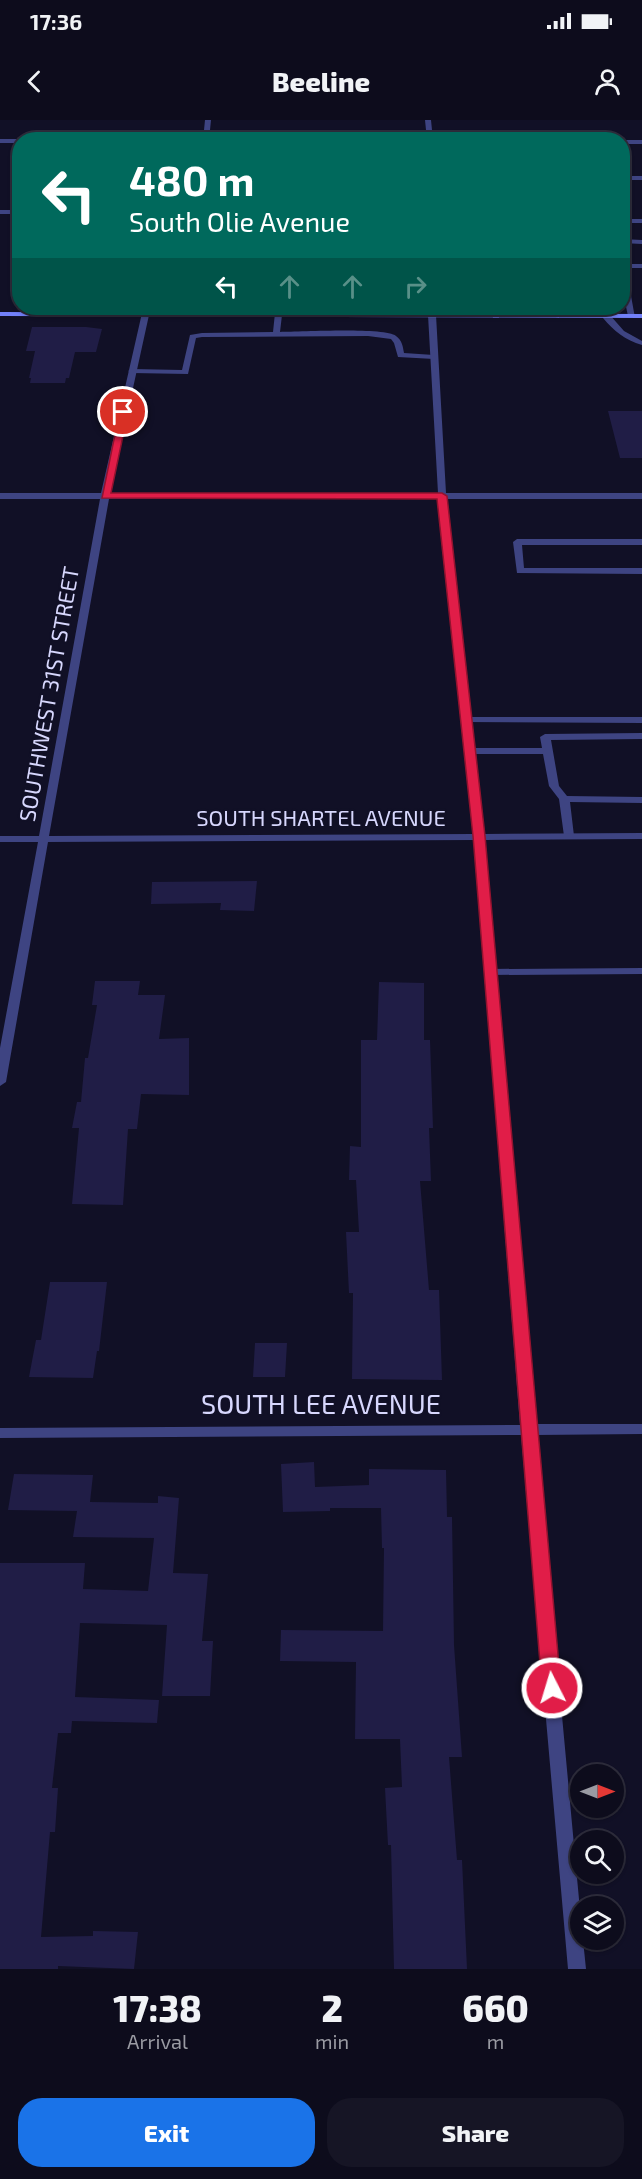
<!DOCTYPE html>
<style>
:root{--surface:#0d0c1c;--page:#161525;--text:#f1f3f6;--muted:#9a9ba3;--line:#2d2c3b;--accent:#1a73e8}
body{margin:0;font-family:"Exo 2",sans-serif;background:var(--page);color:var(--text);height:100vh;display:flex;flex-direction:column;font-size:22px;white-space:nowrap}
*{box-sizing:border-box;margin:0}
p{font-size:20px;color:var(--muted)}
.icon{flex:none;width:33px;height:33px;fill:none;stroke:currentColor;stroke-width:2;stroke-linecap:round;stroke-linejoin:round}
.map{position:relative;height:1849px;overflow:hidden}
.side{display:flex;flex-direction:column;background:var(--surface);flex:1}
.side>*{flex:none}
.guide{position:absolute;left:12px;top:12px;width:618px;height:183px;border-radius:24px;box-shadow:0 2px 4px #0004,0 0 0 2px var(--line);background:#00695c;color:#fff;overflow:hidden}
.needle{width:39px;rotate:90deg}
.tools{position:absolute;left:570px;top:1644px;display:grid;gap:12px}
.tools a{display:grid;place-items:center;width:54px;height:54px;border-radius:50%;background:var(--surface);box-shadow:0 2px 4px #0004,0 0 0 2px var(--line);font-size:30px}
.pin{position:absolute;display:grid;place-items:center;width:51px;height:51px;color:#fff;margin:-26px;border:3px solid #fff;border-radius:50%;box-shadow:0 2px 6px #0007}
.me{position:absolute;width:66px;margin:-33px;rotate:355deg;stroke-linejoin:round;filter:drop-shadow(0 0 4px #0008)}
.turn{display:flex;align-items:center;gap:21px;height:126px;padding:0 18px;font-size:27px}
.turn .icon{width:78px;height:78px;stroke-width:2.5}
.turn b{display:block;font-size:42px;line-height:51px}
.lanes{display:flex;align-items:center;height:57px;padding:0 18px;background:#0003;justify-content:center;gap:30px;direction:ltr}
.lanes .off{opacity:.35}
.eta{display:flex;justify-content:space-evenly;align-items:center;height:102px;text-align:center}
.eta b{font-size:36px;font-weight:800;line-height:42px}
.primary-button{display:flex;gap:12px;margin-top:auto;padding:12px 18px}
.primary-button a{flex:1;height:69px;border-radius:24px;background:var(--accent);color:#fff;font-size:24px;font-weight:800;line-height:69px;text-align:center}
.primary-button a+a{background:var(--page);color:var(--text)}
.status{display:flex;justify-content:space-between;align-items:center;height:42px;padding:0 30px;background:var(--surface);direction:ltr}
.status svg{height:16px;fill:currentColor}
header{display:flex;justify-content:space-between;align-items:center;height:78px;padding:0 18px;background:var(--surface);font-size:27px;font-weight:800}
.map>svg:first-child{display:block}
</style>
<div class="status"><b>17:36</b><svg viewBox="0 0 49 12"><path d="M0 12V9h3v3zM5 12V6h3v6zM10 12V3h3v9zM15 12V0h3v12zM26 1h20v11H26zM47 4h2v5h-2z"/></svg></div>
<header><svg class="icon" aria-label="back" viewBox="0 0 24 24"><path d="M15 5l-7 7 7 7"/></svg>Beeline<svg class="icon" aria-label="person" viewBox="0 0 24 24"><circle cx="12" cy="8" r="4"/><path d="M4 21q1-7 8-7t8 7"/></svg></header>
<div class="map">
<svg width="642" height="1849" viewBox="0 0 642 1849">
<rect width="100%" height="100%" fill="#111026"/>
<!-- building -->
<path fill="#201d46" d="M 32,207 L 86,207 L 102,209 L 96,232 L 75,232 L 69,258 L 66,258 L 65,263 L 30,263 L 31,258 L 29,258 L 35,231 L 26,231 Z
M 608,291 L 642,291 L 642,338 L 620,338 Z
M 257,761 L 254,791 L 220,790 L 221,783 L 151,784 L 152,762 Z
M 95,861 L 140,861 L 138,875 L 165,875 L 159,919 L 189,918 L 189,975 L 141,974 L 137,1009 L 128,1009 L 123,1085 L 72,1084 L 79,1008 L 72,1008 L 77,982 L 81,982 L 85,938 L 88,938 L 97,885 L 92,885 Z
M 379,862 L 424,863 L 424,920 L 430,920 L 433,1008 L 429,1008 L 431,1061 L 420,1061 L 429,1170 L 439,1170 L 442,1260 L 352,1259 L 353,1173 L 349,1173 L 346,1112 L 359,1112 L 356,1060 L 349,1060 L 350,1026 L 361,1027 L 361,920 L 377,920 Z
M 50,1162 L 107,1162 L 99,1231 L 97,1231 L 93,1258 L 29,1257 L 36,1220 L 41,1220 Z
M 255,1223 L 287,1223 L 285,1257 L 253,1257 Z
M 314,1342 L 315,1367 L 369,1365 L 369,1349 L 446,1350 L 447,1397 L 452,1397 L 454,1525 L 462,1637 L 449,1637 L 457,1740 L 462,1740 L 467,1849 L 394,1849 L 391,1725 L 388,1725 L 385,1668 L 402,1667 L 400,1619 L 355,1619 L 356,1542 L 280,1541 L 281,1510 L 383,1511 L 384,1428 L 382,1428 L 381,1388 L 330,1388 L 330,1391 L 283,1392 L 281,1344 Z
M 14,1354 L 93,1355 L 90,1382 L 158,1383 L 158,1376 L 179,1378 L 173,1453 L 208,1454 L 202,1521 L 213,1521 L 210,1576 L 162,1576 L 167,1505 L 80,1503 L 75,1577 L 159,1580 L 157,1603 L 72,1601 L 71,1613 L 58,1613 L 52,1668 L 58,1668 L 55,1712 L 50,1712 L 41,1817 L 93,1816 L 93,1811 L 138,1812 L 134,1849 L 58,1846 L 58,1849 L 0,1849 L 0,1443 L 85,1443 L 83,1469 L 148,1471 L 154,1418 L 73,1417 L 77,1391 L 8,1390 Z"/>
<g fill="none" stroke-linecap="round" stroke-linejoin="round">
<!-- service -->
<path fill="#3e4482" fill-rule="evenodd" d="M 622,56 L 642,56 L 642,60 L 622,60 Z
M 622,119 L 642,120 L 642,124 L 622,123 Z
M 622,144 L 642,144 L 642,148 L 622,148 Z
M 622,168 L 630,170 L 635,198 L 628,196 Z
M 491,188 L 498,188 L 499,198 L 493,198 Z
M 552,188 L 559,188 L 559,198 L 552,196 Z
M 275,193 L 282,195 L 280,212 C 300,212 384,207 396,216 C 402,220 403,227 404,233 L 434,235 L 438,237 L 434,239 L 398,237 L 394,223 L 391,219 L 368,216 L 202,217 L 196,218 L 188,254 L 132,253 L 128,251 L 132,249 L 182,250 L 190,215 L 202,213 L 273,212 Z
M 603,194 L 609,194 L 624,211 L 642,221 L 642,225 C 625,220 614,211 603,198 Z
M 517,419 L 642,419 L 642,425 L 522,425 L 524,448 L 642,448 L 642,454 L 517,453 L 513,422 Z
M 466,597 L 642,597 L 642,603 L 463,602 L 463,598 Z
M 642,613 L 642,619 L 551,620 L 559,666 L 567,676 L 642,677 L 642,683 L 570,682 L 574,716 L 569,719 L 564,716 L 559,679 L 549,666 L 543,634 L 470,634 L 465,631 L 470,628 L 542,628 L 540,617 L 545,614 Z
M 642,848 L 642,854 L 490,855 L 484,852 L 490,849 Z"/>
<!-- minor -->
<path fill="#3e4482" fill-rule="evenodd" d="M 205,0 L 211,0 L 209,20 L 203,20 Z
M 425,0 L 431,0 L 433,20 L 427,20 Z
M 0,19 L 20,19 L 21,20 L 20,20 L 20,23 L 0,23 Z
M 622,20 L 642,20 L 642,24 L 622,24 Z
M 0,90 L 20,90 L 20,94 L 0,94 Z
M 622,99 L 642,99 L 642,103 L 622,103 Z
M 142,193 L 149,195 L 110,373 L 438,373 L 428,195 L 432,193 L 436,195 L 446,373 L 642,373 L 642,379 L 446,379 L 484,714 L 642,713 L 642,719 L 485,720 L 535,1304 L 642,1304 L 642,1314 L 536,1315 L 580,1790 L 580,1820 L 583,1820 L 586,1849 L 568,1849 L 521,1315 L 0,1318 L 0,1308 L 520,1305 L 474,720 L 48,722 L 6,962 L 0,966 L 0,928 L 38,722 L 0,722 L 0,716 L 39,716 L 100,379 L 0,379 L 0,373 L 101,373 ZM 109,379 L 438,379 L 473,714 L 49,716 Z"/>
<!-- secondary -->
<path fill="#7280f9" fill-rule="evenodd" d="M 0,192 L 642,194 L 642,198 L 0,196 Z"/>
</g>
<!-- route -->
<path fill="#e11d48" stroke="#92132f" stroke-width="1.5" d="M 120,290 L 128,292 L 111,373 L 442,373 L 447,376 L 485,716 L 561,1568 L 558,1573 L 552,1575 L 545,1573 L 542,1568 L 473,716 L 437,379 L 102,378 Z"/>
<g text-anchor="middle" stroke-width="4.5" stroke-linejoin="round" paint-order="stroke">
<!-- street labels -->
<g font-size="22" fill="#d7d7fd" stroke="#111026">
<text transform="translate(49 574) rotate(-80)" y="8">SOUTHWEST 31ST STREET</text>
<text x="321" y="706">SOUTH SHARTEL AVENUE</text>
</g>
<!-- near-street labels -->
<g font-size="27" fill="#d7d7fd" stroke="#111026">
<text x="321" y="1294">SOUTH LEE AVENUE</text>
</g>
</g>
</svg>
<div class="tools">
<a><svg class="needle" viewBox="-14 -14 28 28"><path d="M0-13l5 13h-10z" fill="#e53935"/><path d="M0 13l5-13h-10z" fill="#9a9ba3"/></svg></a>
<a><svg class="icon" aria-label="search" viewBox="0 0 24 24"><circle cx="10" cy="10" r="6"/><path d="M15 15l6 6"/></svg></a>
<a><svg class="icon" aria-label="layers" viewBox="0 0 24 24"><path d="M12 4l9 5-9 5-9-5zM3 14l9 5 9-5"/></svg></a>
</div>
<div class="pin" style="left:123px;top:292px;background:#d93025"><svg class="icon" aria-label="arrive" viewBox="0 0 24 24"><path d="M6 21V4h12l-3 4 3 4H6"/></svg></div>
<svg class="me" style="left:552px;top:1568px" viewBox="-20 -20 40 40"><circle r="17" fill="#e11d48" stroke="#fff" stroke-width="3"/><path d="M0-11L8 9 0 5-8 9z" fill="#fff"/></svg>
<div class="guide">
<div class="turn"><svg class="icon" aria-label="left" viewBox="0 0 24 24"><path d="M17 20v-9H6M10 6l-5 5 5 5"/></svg><div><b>480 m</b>South Olie Avenue</div></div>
<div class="lanes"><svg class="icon" aria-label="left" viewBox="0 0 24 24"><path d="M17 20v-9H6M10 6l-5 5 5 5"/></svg><svg class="icon off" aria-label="ahead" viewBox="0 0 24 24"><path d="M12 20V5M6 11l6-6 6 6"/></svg><svg class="icon off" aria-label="ahead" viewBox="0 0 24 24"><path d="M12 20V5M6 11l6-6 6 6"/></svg><svg class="icon off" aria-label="right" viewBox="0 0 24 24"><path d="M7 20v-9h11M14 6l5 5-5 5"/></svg></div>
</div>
</div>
<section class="side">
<div class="eta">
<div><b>17:38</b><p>Arrival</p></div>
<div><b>2</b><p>min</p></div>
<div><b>660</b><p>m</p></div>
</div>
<div class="primary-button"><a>Exit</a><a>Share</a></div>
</section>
